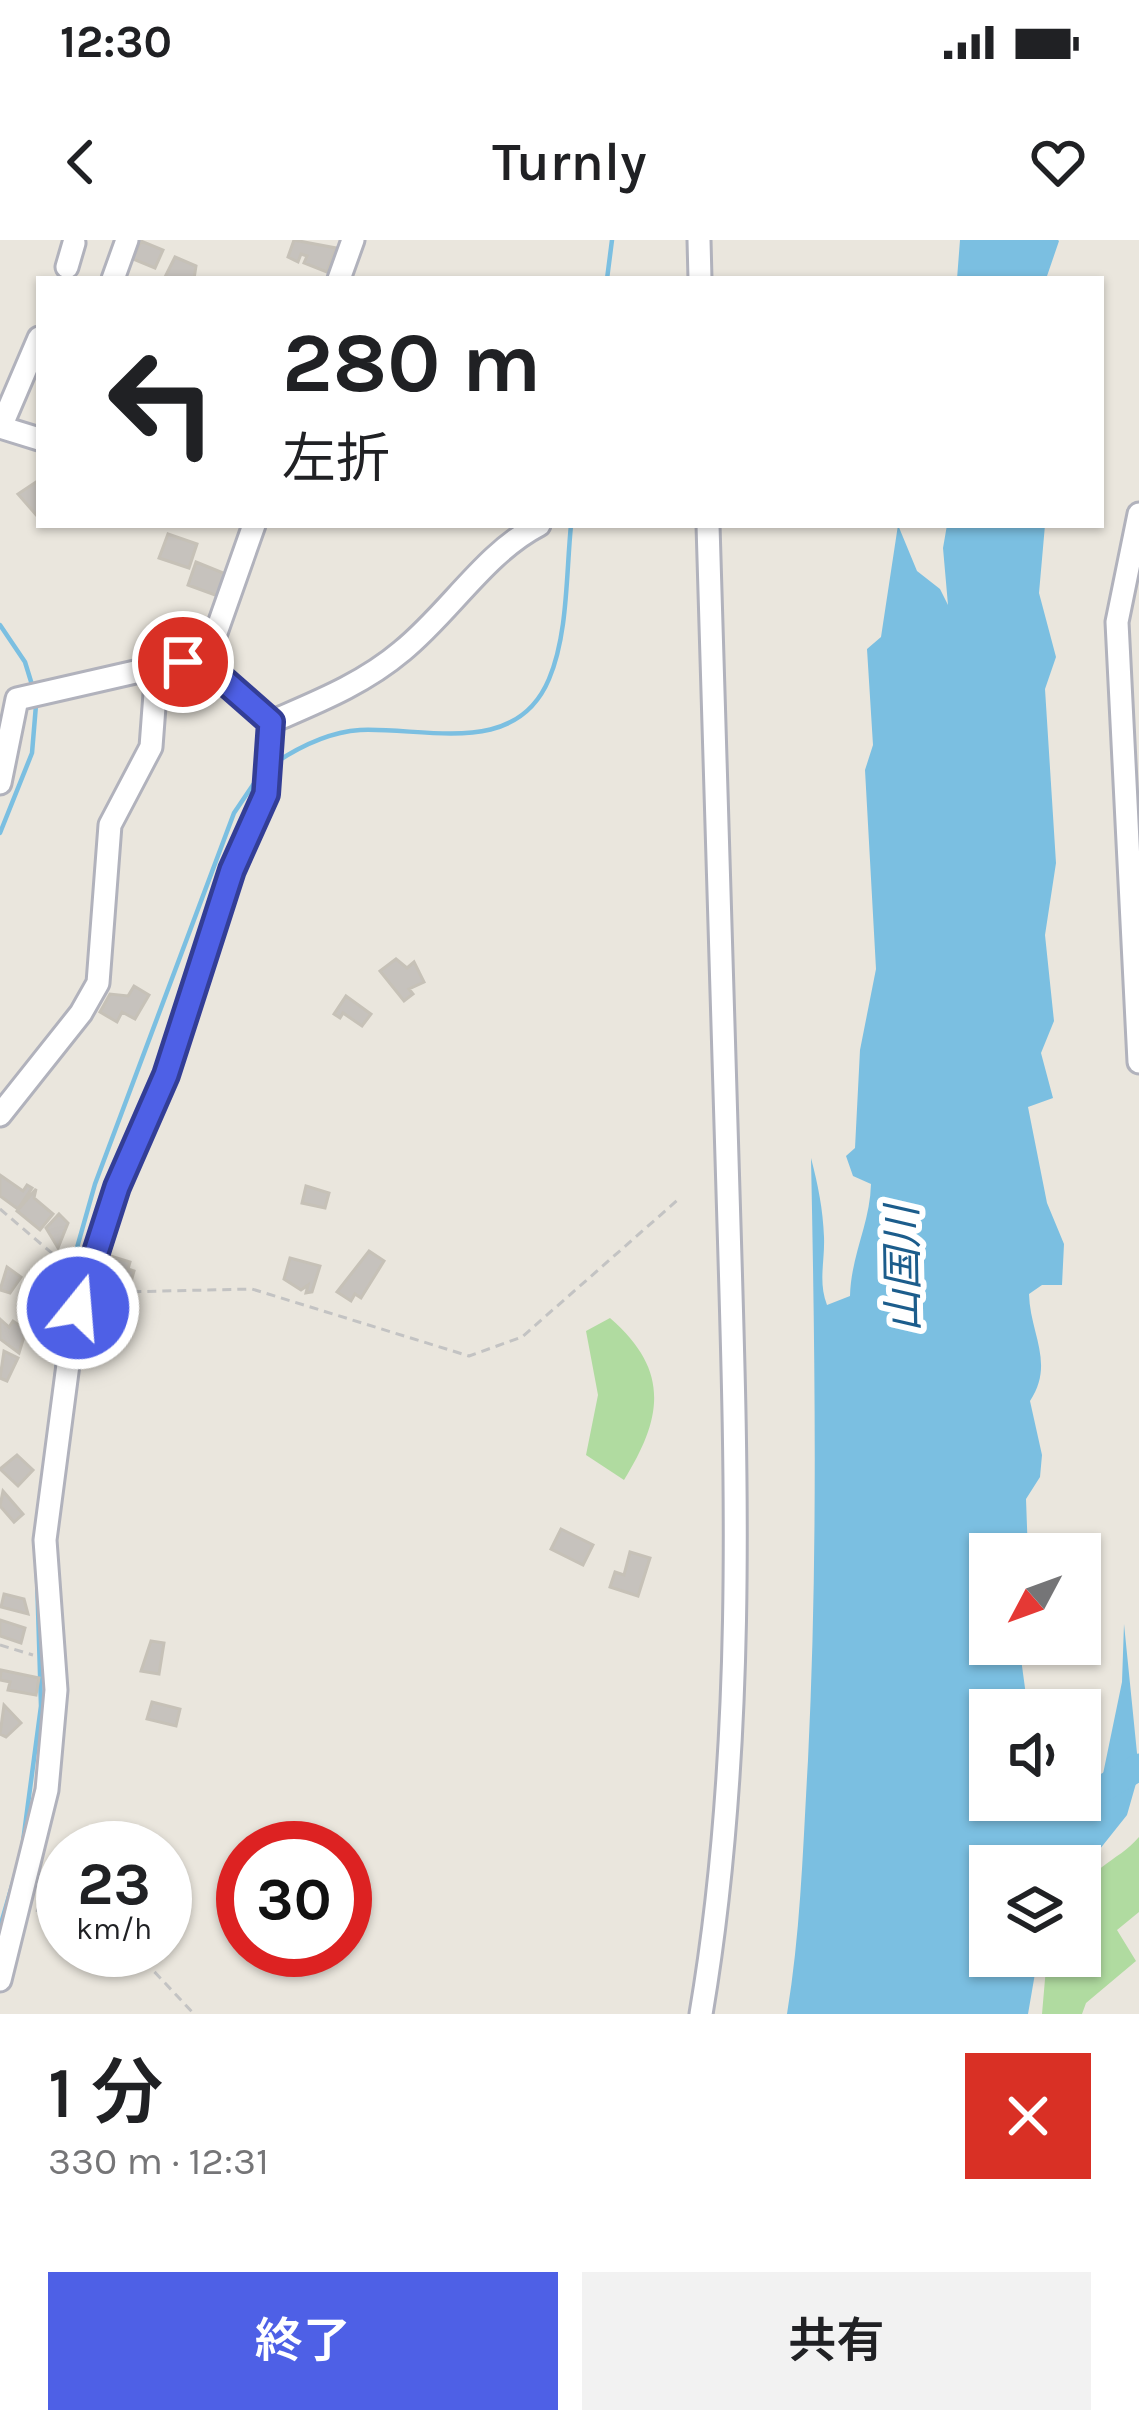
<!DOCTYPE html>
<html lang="ja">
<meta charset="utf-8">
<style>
:root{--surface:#fff;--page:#f2f2f2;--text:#202124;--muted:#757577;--accent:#4e60e6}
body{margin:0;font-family:Karla,"Noto Sans JP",sans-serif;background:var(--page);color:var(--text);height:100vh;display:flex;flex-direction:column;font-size:45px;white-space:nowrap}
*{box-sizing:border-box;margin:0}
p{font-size:39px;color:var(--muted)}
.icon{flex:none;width:66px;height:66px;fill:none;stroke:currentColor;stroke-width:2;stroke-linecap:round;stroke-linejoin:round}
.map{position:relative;height:1774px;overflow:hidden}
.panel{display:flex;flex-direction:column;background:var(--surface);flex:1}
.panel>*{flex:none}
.hud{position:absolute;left:36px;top:36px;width:1068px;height:252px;border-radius:0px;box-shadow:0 3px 9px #0004;background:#fff;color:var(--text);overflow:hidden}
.needle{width:78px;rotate:229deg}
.buttons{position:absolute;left:969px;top:1293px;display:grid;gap:24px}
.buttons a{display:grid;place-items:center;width:132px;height:132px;border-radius:0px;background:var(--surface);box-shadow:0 3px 9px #0004;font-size:60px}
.speed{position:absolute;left:36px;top:1581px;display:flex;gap:24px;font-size:60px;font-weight:700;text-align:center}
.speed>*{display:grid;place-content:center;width:156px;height:156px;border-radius:50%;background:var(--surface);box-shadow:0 3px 9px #0004;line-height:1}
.speed small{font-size:30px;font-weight:400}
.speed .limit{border:18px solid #d22;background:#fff;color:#111}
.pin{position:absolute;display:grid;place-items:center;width:102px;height:102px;color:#fff;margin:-51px;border:6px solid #fff;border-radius:50%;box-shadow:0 3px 12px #0007}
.me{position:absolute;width:132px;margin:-66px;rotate:17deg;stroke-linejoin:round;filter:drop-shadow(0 0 9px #0008)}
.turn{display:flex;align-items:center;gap:42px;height:252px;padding:0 48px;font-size:54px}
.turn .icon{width:156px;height:156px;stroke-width:2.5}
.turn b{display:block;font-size:84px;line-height:102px}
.round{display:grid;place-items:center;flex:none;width:126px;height:126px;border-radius:0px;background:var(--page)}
.overview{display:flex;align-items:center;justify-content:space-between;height:204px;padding:0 48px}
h1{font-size:72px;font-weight:600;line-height:90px}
.button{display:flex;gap:24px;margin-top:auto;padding:24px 48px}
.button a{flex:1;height:138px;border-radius:0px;background:var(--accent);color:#fff;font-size:48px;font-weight:600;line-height:138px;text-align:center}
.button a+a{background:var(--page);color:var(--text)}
.status{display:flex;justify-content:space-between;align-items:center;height:84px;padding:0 60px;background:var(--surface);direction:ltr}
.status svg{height:33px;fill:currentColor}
header{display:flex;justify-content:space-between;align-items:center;height:156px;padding:0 48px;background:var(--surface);font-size:54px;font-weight:600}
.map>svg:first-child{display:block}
</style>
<div class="status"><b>12:30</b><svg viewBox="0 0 49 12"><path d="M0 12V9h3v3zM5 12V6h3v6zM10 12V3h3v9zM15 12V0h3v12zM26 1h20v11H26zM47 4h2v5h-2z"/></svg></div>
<header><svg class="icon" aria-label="back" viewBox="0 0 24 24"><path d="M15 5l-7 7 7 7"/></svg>Turnly<svg class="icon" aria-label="heart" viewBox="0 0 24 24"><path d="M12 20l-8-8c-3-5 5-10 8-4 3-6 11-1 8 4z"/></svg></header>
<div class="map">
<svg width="1139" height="1774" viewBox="0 0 1139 1774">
<rect width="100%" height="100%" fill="#eae6dd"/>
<!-- green -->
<path fill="#b0dba0" d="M 610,1078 C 670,1130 663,1177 624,1240 L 586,1215 L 598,1155 L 586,1091 Z
M 1139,1597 L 1139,1672 L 1117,1690 L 1136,1721 L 1086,1763 L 1082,1774 L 1042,1774 L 1047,1716 L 1080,1716 C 1080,1683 1074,1650 1102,1627 C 1116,1616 1127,1611 1139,1597 Z"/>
<!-- water -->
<path fill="#7bbfe1" d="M 960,0 L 1058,0 L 1059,1 L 1046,39 L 957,39 Z
M 898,285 L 917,331 L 940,349 L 948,365 L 943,308 L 947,285 L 1045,285 L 1039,353 L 1056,417 L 1045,449 L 1056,623 L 1045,695 L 1054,781 L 1041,813 L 1053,858 L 1028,867 L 1047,963 L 1064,1004 L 1062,1045 L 1042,1045 L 1029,1054 C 1030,1094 1055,1123 1030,1161 L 1042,1215 L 1040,1237 L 1026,1259 L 1028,1314 L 990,1314 L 990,1404 L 1019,1404 L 1028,1470 L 990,1470 L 990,1560 L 1053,1560 L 1074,1574 L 1092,1541 L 1097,1563 L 1122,1442 L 1124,1384 L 1139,1533 L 1127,1575 L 1080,1634 L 1080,1626 L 990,1626 L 990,1716 L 1038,1716 L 1028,1774 L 787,1774 C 801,1690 803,1604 808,1520 C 818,1319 815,1119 811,918 C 818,945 823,969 824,997 C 825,1021 818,1042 827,1065 L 850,1056 C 851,1015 870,984 871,944 L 853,936 L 846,916 L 855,908 L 860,810 L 876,729 L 865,530 L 873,505 L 867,409 L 881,397 Z"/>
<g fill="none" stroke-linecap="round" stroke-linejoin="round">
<!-- stream -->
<path stroke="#7bbfe1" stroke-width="4.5" d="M 607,39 L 612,0
M 0,385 L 25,422 L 33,448
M 275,523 C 299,507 330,492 360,490 C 426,487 516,518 549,439 C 568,394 566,335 571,285
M 0,593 L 32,513 L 36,465
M 46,1216 L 67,1043 L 95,944 L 234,573 L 257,539
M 22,1609 L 41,1466 L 36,1304
M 0,1687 L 16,1632"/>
<!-- river -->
<path stroke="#7bbfe1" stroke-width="27" d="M 1030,1582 L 1070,1568 L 1139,1527"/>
</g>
<!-- building -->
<path fill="#c6c2bd" stroke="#c6c1b7" stroke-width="3" d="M 294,0 L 336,8 L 327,32 L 304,23 L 307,16 L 301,14 L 298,22 L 288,17 Z
M 141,1 L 163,10 L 155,28 L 133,19 Z
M 175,17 L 196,26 L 194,39 L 164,39 Z
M 39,240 L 39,277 L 38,277 L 18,254 Z
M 168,294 L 197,304 L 189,328 L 159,318 Z
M 196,322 L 226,334 L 218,356 L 188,345 Z
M 396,719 L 407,728 L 414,722 L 424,742 L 409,749 L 413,754 L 404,761 L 380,731 Z
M 134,746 L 149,755 L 135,779 L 122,772 L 117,782 L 100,772 L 110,754 L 128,756 Z
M 346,756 L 371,774 L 362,786 L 343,773 L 340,778 L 334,774 Z
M 0,935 L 23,951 L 27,945 L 32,948 L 18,969 L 0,956 Z
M 306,946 L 329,953 L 325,968 L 302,963 Z
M 36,949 L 34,958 L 53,974 L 40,990 L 17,971 Z
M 59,974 L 68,983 L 58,1008 L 46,988 Z
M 369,1011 L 384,1021 L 361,1058 L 355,1054 L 351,1061 L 337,1052 Z
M 107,1015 L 130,1022 L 128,1029 L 134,1031 L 129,1049 L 96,1039 Z
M 290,1018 L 320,1026 L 312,1052 L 306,1053 L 308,1045 L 301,1050 L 284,1039 Z
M 7,1027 L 21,1037 L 10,1053 L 0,1050 Z
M 0,1079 L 9,1087 L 13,1081 L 26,1090 L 19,1113 L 0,1099 Z
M 4,1111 L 18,1118 L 7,1141 L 0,1138 Z
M 17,1215 L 33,1230 L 18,1246 L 0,1229 Z
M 3,1251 L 23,1274 L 14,1282 L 0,1266 Z
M 561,1289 L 593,1305 L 583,1325 L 551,1309 Z
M 630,1312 L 650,1318 L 638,1356 L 610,1347 L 615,1332 L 624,1335 Z
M 4,1354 L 24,1359 L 28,1374 L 1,1367 Z
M 0,1380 L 25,1388 L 21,1403 L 0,1396 Z
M 151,1401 L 164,1403 L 159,1434 L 141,1431 Z
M 1,1430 L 39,1438 L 36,1455 L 8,1450 L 10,1442 L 0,1440 Z
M 152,1462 L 180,1469 L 176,1486 L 147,1479 Z
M 4,1465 L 21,1483 L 6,1497 L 0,1494 Z"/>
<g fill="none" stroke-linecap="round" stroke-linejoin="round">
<defs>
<path id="minor" d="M 699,0 L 700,39
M 67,27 L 74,3
M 113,39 L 127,0
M 339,39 L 353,0
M 0,187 L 39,199
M 1,187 L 39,98
M 1139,274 L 1117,382 L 1139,822
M 205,424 L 254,285
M 271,482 C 317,462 363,444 402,411 C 449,373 485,313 539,285
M 0,543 L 17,459 L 157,427
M 0,875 L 81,773 L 98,743 L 110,585 L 151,507 L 157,427 L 205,424 L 271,482 L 266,554 L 232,630 L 166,835 L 117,947 L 72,1094 L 45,1300 L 56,1450 L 47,1550 L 0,1740
M 701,1774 C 745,1514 737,1248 729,985 C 722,752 715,518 708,285"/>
</defs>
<!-- minor casing -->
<use href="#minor" stroke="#b1b2bc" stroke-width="27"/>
<!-- path -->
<path stroke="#c3c3c3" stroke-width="3" stroke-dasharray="9 6" stroke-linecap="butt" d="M 0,969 L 74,1032
M 103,1047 L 121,1052 L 252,1049 L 469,1116 L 522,1097 L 681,957
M 0,1405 L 33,1415
M 36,1670 L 63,1679
M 134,1710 L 194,1774"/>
<!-- minor -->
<use href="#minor" stroke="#fff" stroke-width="21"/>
</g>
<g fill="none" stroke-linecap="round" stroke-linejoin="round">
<defs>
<path id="route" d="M 78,1068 L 117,947 L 166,835 L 232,630 L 266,554 L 271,482 L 205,424 L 183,422"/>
</defs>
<!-- route casing -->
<use href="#route" stroke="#333e96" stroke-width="30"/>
<!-- route -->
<use href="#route" stroke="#4e60e6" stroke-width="21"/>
</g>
<g text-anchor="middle" stroke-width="12" stroke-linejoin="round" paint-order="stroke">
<!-- water labels -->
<g font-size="42" font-style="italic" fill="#1c5d8c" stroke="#fff">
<text transform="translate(902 1029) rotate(-91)" y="15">山国川</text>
</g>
</g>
</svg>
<div class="buttons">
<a><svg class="needle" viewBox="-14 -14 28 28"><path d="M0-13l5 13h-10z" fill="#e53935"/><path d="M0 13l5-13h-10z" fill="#757577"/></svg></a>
<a><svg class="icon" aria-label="sound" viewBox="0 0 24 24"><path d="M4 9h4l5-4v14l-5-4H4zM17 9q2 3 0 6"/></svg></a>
<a><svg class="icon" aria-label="layers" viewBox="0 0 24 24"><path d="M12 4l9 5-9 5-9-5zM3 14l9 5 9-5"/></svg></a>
</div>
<div class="speed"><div>23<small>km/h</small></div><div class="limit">30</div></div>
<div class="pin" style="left:183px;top:422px;background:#d93025"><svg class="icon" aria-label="arrive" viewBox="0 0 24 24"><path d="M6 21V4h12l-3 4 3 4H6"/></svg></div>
<svg class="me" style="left:78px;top:1068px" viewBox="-20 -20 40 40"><circle r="17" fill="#4e60e6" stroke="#fff" stroke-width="3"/><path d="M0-11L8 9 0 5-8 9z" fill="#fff"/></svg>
<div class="hud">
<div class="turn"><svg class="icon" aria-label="left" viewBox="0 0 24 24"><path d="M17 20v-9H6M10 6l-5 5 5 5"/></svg><div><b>280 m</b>左折</div></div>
</div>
</div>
<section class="panel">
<div class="overview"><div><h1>1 分</h1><p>330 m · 12:31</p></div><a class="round" style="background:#d93025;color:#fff"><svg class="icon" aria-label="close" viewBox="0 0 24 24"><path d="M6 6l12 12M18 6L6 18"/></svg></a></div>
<div class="button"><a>終了</a><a>共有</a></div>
</section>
